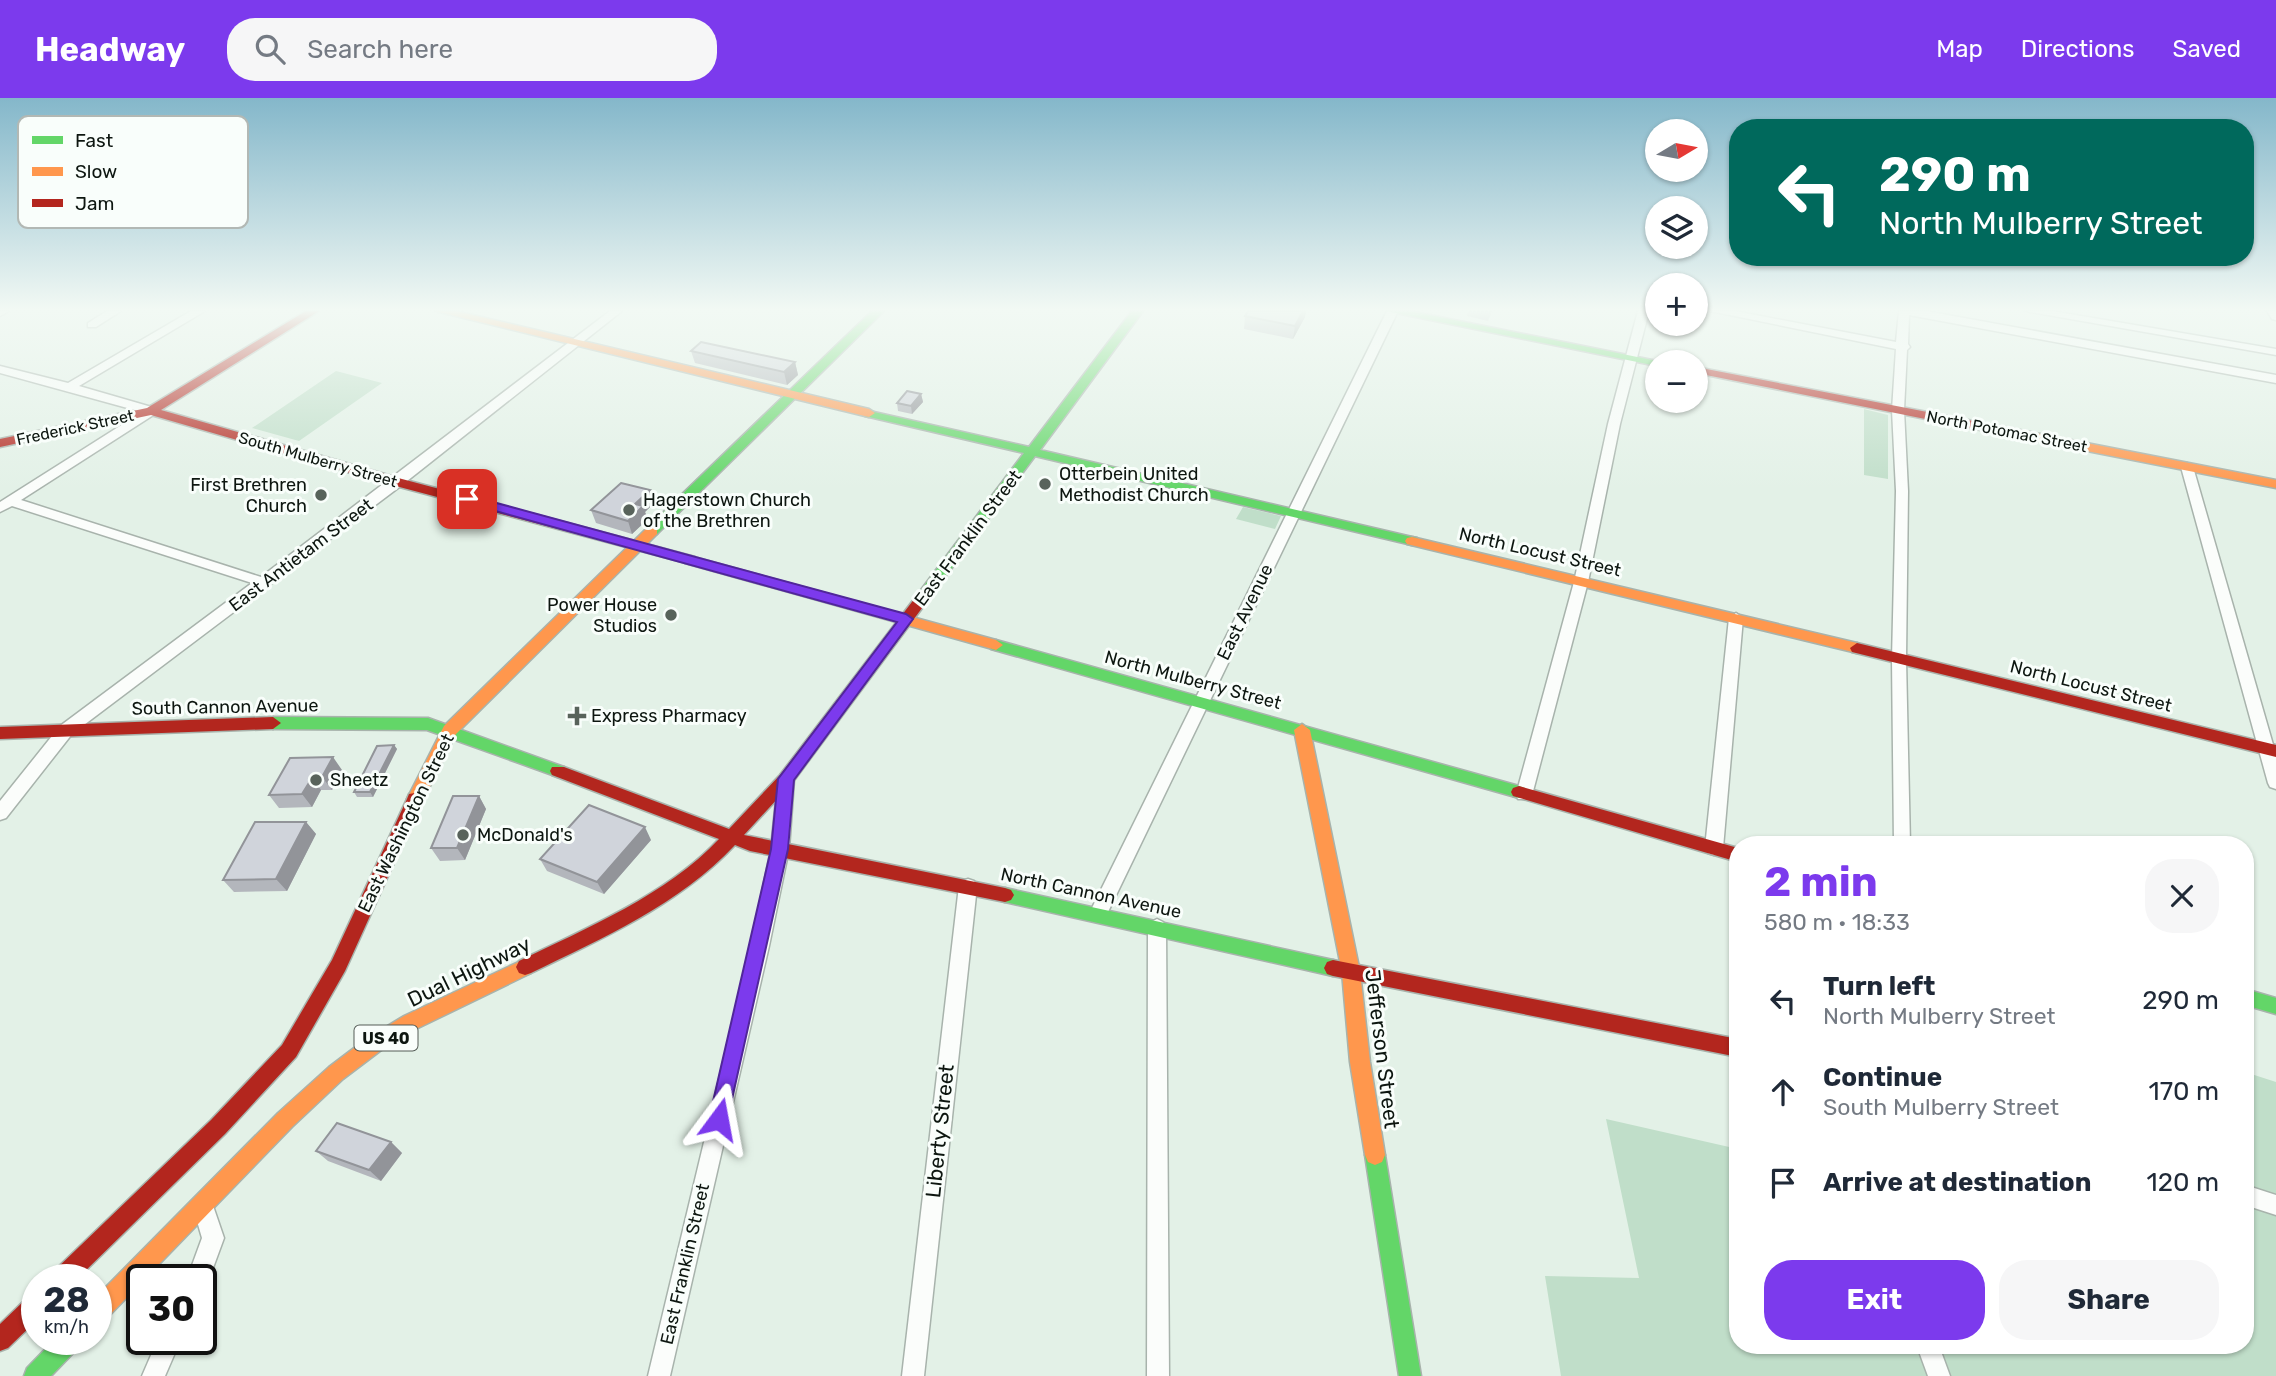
<!DOCTYPE html>
<meta charset="utf-8">
<style>
:root{--surface:#fff;--page:#f6f6f7;--text:#1f2937;--muted:#747a83;--accent:#7c3aed}
body{margin:0;font-family:Rubik,sans-serif;background:var(--page);color:var(--text);height:100vh;display:flex;flex-direction:column;font-size:26px;white-space:nowrap}
*{box-sizing:border-box;margin:0}
p{font-size:23px;color:var(--muted)}
.icon{flex:none;width:38px;height:38px;fill:none;stroke:currentColor;stroke-width:2;stroke-linecap:round;stroke-linejoin:round}
.map{position:relative;flex:1;overflow:hidden}
.panel{position:absolute;left:1729px;top:738px;width:525px;height:518px;display:flex;flex-direction:column;background:var(--surface);border-radius:28px;box-shadow:0 2px 5px #0004}
.panel>*{flex:none}
.guide{position:absolute;left:1729px;top:21px;width:525px;height:147px;border-radius:28px;box-shadow:0 2px 5px #0004;background:#00695c;color:#fff;overflow:hidden}
.needle{width:46px;rotate:80deg}
.controls{position:absolute;left:1645px;top:21px;display:grid;gap:14px}
.controls a{display:grid;place-items:center;width:63px;height:63px;border-radius:50%;background:var(--surface);box-shadow:0 2px 5px #0004;font-size:35px}
.speed{position:absolute;left:21px;top:1166px;display:flex;gap:14px;font-size:35px;font-weight:700;text-align:center}
.speed>*{display:grid;place-content:center;width:91px;height:91px;border-radius:50%;background:var(--surface);box-shadow:0 2px 5px #0004;line-height:1}
.speed small{font-size:18px;font-weight:400}
.speed .limit{border:4px solid #111;border-radius:10px;background:#fff;color:#111}
.pin{position:absolute;display:grid;place-items:center;width:60px;height:60px;color:#fff;margin:-30px;border-radius:14px;box-shadow:0 4px 10px #0006}
.me{position:absolute;width:77px;margin:-38px;rotate:13deg;stroke-linejoin:round;filter:drop-shadow(0 0 5px #0008)}
.turn{display:flex;align-items:center;gap:24px;height:147px;padding:0 35px;font-size:32px}
.turn .icon{width:91px;height:91px;stroke-width:2.5}
.turn b{display:block;font-size:49px;line-height:60px}
.round{display:grid;place-items:center;flex:none;width:74px;height:74px;border-radius:28px;background:var(--page)}
.overview{display:flex;align-items:center;justify-content:space-between;height:119px;padding:0 35px}
h1{font-size:42px;font-weight:700;line-height:52px;color:var(--accent)}
.cta{display:flex;gap:14px;margin-top:auto;padding:14px 35px}
.cta a{flex:1;height:80px;border-radius:28px;background:var(--accent);color:#fff;font-size:28px;font-weight:700;line-height:80px;text-align:center}
.cta a+a{background:var(--page);color:var(--text)}
ul{padding:0;list-style:none}
li{display:flex;align-items:center;gap:21px;height:91px;padding:0 35px}
li div{flex:1}
li b{display:block;font-size:26px}
li em{font-style:normal}
header{display:flex;align-items:center;gap:42px;box-sizing:border-box;height:98px;padding:0 35px;background:var(--accent);color:#fff}
header strong{font-size:33px}
nav{display:flex;gap:38px;margin-inline-start:auto;font-size:24px}
.search{width:490px;height:63px;background:var(--page);display:flex;align-items:center;gap:18px;box-sizing:border-box;padding:0 24px;border-radius:28px;color:var(--muted);font-size:26px}
.map>svg:first-child{display:block}
</style>
<header>
<strong>Headway</strong>
<div class="search"><svg class="icon" aria-label="search" viewBox="0 0 24 24"><circle cx="10" cy="10" r="6"/><path d="M15 15l6 6"/></svg>Search here</div>
<nav><a>Map</a><a>Directions</a><a>Saved</a></nav>
</header>
<div class="map">
<svg width="2276" height="1278" viewBox="0 0 2276 1278">
<rect width="100%" height="100%" fill="#e3f1e7"/>
<!-- green -->
<path fill="#c0dec9" d="M 336,273 L 382,285 L 299,343 L 252,330 Z
M 1864,311 L 1888,317 L 1888,381 L 1864,377 Z
M 1243,409 L 1281,418 L 1275,431 L 1236,421 Z
M 2245,974 L 2276,984 L 2276,1278 L 1561,1278 L 1545,1178 L 1639,1180 L 1606,1021 L 1738,1051 L 1738,1248 L 2245,1248 Z"/>
<g fill="none" stroke-linecap="round" stroke-linejoin="round">
<defs>
<path id="street" d="M 0,213 L 9,213 L 0,218 Z
M 107,213 L 121,213 L 96,229 L 88,229 L 88,225 Z
M 191,213 L 205,213 L 79,288 L 155,310 L 155,316 L 21,402 L 261,479 L 610,213 L 622,213 L 402,387 L 72,636 L 6,720 L 0,722 L 0,703 L 60,628 L 252,485 L 12,408 L 0,414 L 0,404 L 142,314 L 0,275 L 0,268 L 68,285 Z
M 1387,213 L 1398,213 L 1107,816 L 1104,821 L 1098,823 L 1092,821 L 1089,816 Z
M 1638,213 L 1649,213 L 1620,326 L 1588,484 L 1532,697 L 1530,701 L 1518,701 L 1516,697 L 1574,484 L 1608,326 Z
M 1710,213 L 1735,213 L 1896,244 L 1899,213 L 1926,213 L 2276,277 L 2276,285 L 1909,217 L 1908,246 L 1910,249 L 1907,252 L 1904,312 L 1908,393 L 1906,561 L 1910,747 L 1894,747 L 1892,561 L 1896,393 L 1892,312 L 1896,251 Z
M 2025,213 L 2052,213 L 2276,251 L 2276,257 Z
M 2267,213 L 2276,213 L 2276,222 L 2272,221 Z
M 2187,365 L 2193,369 L 2276,657 L 2276,691 L 2270,689 L 2268,685 L 2181,369 Z
M 1736,515 L 1743,520 L 1723,750 L 1720,755 L 1714,757 L 1708,755 L 1705,750 L 1729,520 Z
M 786,676 L 792,678 L 794,682 L 789,751 L 769,848 L 670,1278 L 648,1278 L 751,848 L 771,751 L 778,682 L 780,678 Z
M 968,781 L 974,783 L 977,788 L 924,1278 L 902,1278 L 959,788 L 962,783 Z
M 1157,821 L 1163,824 L 1166,829 L 1169,1278 L 1147,1278 L 1148,829 L 1151,824 Z
M 2245,1087 L 2276,1097 L 2276,1117 L 2245,1107 Z
M 203,1096 L 210,1099 L 224,1140 L 206,1189 L 201,1191 L 201,1181 L 187,1181 L 202,1140 L 192,1106 L 196,1099 Z
M 158,1241 L 181,1241 L 165,1278 L 142,1278 Z
M 1917,1248 L 1939,1248 L 1950,1278 L 1928,1278 Z"/>
<path id="fast" d="M 872,213 L 884,213 L 657,436 L 647,436 L 647,430 Z
M 1132,213 L 1143,213 L 1040,352 L 1412,439 L 1417,440 L 1419,443 L 1417,446 L 1412,447 L 1035,358 L 928,502 L 918,502 L 916,499 L 918,496 L 1024,355 L 865,318 L 865,312 L 1029,349 Z
M 1386,213 L 1410,213 L 1662,264 L 1657,264 L 1657,268 Z
M 996,542 L 1519,688 L 1525,690 L 1527,694 L 1525,698 L 1519,700 L 991,551 L 989,547 L 991,543 Z
M 273,619 L 428,620 L 564,669 L 566,673 L 564,677 L 558,679 L 427,632 L 273,631 L 265,625 Z
M 1005,790 L 1333,862 L 1339,864 L 1342,870 L 1339,876 L 1333,878 L 1005,804 L 999,802 L 996,797 L 999,792 Z
M 2245,891 L 2276,900 L 2276,916 L 2245,907 Z
M 1375,1047 L 1382,1050 L 1385,1057 L 1421,1278 L 1399,1278 L 1365,1057 L 1368,1050 Z
M 55,1241 L 82,1241 L 79,1249 L 51,1278 L 24,1278 L 27,1270 Z"/>
<path id="slow" d="M 435,213 L 456,213 L 869,311 L 875,315 L 869,319 Z
M 2035,335 L 2276,382 L 2276,390 L 2031,342 L 2029,339 Z
M 652,429 L 657,430 L 657,436 L 456,636 L 421,706 L 409,706 L 407,701 L 444,628 L 647,430 Z
M 1412,439 L 1857,545 L 1864,550 L 1857,555 L 1407,446 L 1405,443 L 1407,440 Z
M 690,458 L 996,542 L 1003,547 L 996,552 L 685,465 L 683,462 L 685,459 Z
M 1302,626 L 1310,632 L 1360,874 L 1370,964 L 1385,1057 L 1382,1064 L 1375,1067 L 1368,1064 L 1365,1057 L 1350,964 L 1342,874 L 1294,632 Z
M 525,861 L 531,863 L 534,869 L 531,875 L 418,930 L 380,953 L 343,981 L 292,1029 L 104,1223 L 96,1226 L 96,1199 L 278,1015 L 329,969 L 366,941 L 404,918 Z"/>
<path id="jam" d="M 306,213 L 319,213 L 161,312 L 402,381 L 695,459 L 697,462 L 695,465 L 690,466 L 392,387 L 151,317 L 0,349 L 0,341 L 147,310 Z
M 1696,269 L 2035,335 L 2041,339 L 2035,343 L 1696,275 Z
M 923,494 L 930,499 L 928,502 L 792,685 L 744,737 L 1005,790 L 1011,792 L 1014,797 L 1011,802 L 1005,804 L 750,753 L 735,747 C 680,806 603,840 531,875 L 525,877 L 519,875 L 516,869 L 519,863 C 585,831 668,796 719,741 L 552,677 L 550,673 L 552,669 L 564,669 L 729,731 L 780,677 L 918,496 Z
M 1857,545 L 2276,647 L 2276,659 L 1852,554 L 1850,550 Z
M 273,619 L 281,625 L 273,631 L 0,641 L 0,629 Z
M 1519,688 L 1738,750 L 1738,764 L 1513,698 L 1511,694 L 1513,690 Z
M 415,695 L 421,696 L 423,701 L 345,873 L 296,959 L 225,1036 L 77,1181 L 51,1181 L 54,1173 L 211,1022 L 282,947 L 332,862 L 407,701 L 409,696 Z
M 1333,862 L 1738,941 L 1738,959 L 1333,878 L 1327,876 L 1324,870 L 1327,864 Z
M 37,1195 L 37,1222 L 8,1250 L 0,1253 L 0,1226 L 29,1198 Z"/>
</defs>
<!-- street casing -->
<use href="#street" stroke="#a8b3ac" stroke-width="3"/>
<!-- fast casing -->
<use href="#fast" stroke="#a8b3ac" stroke-width="3"/>
<!-- slow casing -->
<use href="#slow" stroke="#a8b3ac" stroke-width="3"/>
<!-- jam casing -->
<use href="#jam" stroke="#a8b3ac" stroke-width="3"/>
<!-- street -->
<use href="#street" fill="#fbfdfb" fill-rule="evenodd"/>
<!-- fast -->
<use href="#fast" fill="#63d668" fill-rule="evenodd"/>
<!-- slow -->
<use href="#slow" fill="#ff974d" fill-rule="evenodd"/>
<!-- jam -->
<use href="#jam" fill="#b3261e" fill-rule="evenodd"/>
</g>
<!-- wall -->
<path fill="#b3b6bc" d="M 1248,213 L 1306,213 L 1305,219 L 1293,241 L 1244,231 L 1245,218 Z
M 1468,213 L 1492,213 L 1488,223 L 1467,218 Z
M 691,253 L 795,264 L 798,277 L 787,287 L 695,265 Z
M 921,296 L 923,304 L 912,316 L 898,313 L 897,305 Z
M 654,405 L 645,414 L 648,421 L 632,436 L 596,425 L 591,412 Z
M 394,647 L 397,651 L 373,699 L 357,699 L 354,694 Z
M 290,660 L 342,672 L 332,692 L 321,692 L 312,709 L 279,710 L 269,697 Z
M 479,698 L 486,711 L 465,762 L 440,763 L 431,750 Z
M 306,724 L 316,736 L 287,793 L 234,794 L 223,782 Z
M 651,742 L 604,796 L 547,773 L 540,761 Z
M 391,1044 L 402,1055 L 381,1083 L 328,1063 L 316,1053 Z"/>
<!-- shaded-wall -->
<path fill="#929499" d="M 1303,213 L 1306,213 L 1305,219 L 1293,241 L 1295,228 Z
M 795,264 L 798,277 L 787,287 L 784,274 Z
M 921,296 L 923,304 L 912,316 L 911,308 Z
M 650,392 L 654,405 L 645,414 L 648,421 L 632,436 L 628,423 L 635,406 Z
M 394,647 L 397,651 L 373,699 L 370,694 Z
M 333,659 L 342,672 L 332,692 L 322,679 Z
M 312,680 L 321,692 L 312,709 L 302,696 Z
M 479,698 L 486,711 L 465,762 L 457,750 Z
M 306,724 L 316,736 L 287,793 L 276,781 Z
M 645,729 L 651,742 L 604,796 L 597,784 Z
M 391,1044 L 402,1055 L 381,1083 L 369,1072 Z"/>
<!-- building -->
<path fill="#d0d4db" stroke="#929499" stroke-width="2" d="M 1248,213 L 1303,213 L 1295,228 L 1245,218 Z
M 701,244 L 795,264 L 784,274 L 691,253 Z
M 907,293 L 921,296 L 911,308 L 897,305 Z
M 621,385 L 650,392 L 635,406 L 643,408 L 628,423 L 591,412 Z
M 394,647 L 370,694 L 354,694 L 377,648 Z
M 333,659 L 322,679 L 312,680 L 302,696 L 269,697 L 290,660 Z
M 453,698 L 479,698 L 457,750 L 431,750 Z
M 589,707 L 645,729 L 597,784 L 540,761 Z
M 255,724 L 306,724 L 276,781 L 223,782 Z
M 337,1025 L 391,1044 L 369,1072 L 316,1053 Z"/>
<!-- sky -->
<linearGradient id="sky" x2="0" y2="1"><stop stop-color="#84b7ca"/><stop offset="0.54" stop-color="#f2f9f4"/><stop offset="1" stop-color="#f2f9f4" stop-opacity="0"/></linearGradient>
<rect width="2276" height="392" fill="url(#sky)"/>
<!-- route -->
<path fill="#7c3aed" stroke="#51269a" stroke-width="2" d="M 467,397 L 906,516 L 913,521 L 794,682 L 788,751 L 726,1028 L 719,1031 L 712,1028 L 709,1021 L 771,751 L 778,681 L 897,524 L 463,404 L 461,401 Z"/>
<!-- markers -->
<g fill="#58635b" stroke="#f9fefb" stroke-width="2.5">
<circle cx="1045" cy="386" r="7"/>
<circle cx="321" cy="397" r="7"/>
<circle cx="629" cy="412" r="7"/>
<circle cx="671" cy="517" r="7"/>
<path d="M573.5 607.5h7v7h7v7h-7v7h-7v-7h-7v-7h7z"/>
<circle cx="316" cy="682" r="7"/>
<circle cx="463" cy="737" r="7"/>
</g>
<g text-anchor="middle" stroke-width="6" stroke-linejoin="round" paint-order="stroke">
<!-- far-street labels -->
<g font-size="16" fill="#0d1610" stroke="#f9fefb">
<text transform="translate(75 329) rotate(-12)" y="6">Frederick Street</text>
<text transform="translate(2007 333) rotate(11)" y="6">North Potomac Street</text>
<text transform="translate(318 361) rotate(16)" y="6">South Mulberry Street</text>
</g>
<!-- shield labels -->
<rect fill="#f9fefb" stroke="#545c56" stroke-width="2" x="354.5" y="927.5" width="63" height="25" rx="5"/>
<g font-size="16" font-weight="bold" fill="#0d1610">
<text x="386" y="946">US 40</text>
</g>
<!-- poi labels -->
<g font-size="18" fill="#0d1610" stroke="#f9fefb" text-anchor="start">
<text x="1059" y="382">Otterbein United<tspan x="1059" dy="21">Methodist Church</tspan></text>
<text x="307" y="393" text-anchor="end">First Brethren<tspan x="307" dy="21">Church</tspan></text>
<text x="643" y="408">Hagerstown Church<tspan x="643" dy="21">of the Brethren</tspan></text>
<text x="657" y="513" text-anchor="end">Power House<tspan x="657" dy="21">Studios</tspan></text>
<text x="591" y="624">Express Pharmacy</text>
<text x="330" y="688">Sheetz</text>
<text x="477" y="743">McDonald's</text>
</g>
<!-- street labels -->
<g font-size="18" fill="#0d1610" stroke="#f9fefb">
<text transform="translate(968 440) rotate(-53)" y="6">East Franklin Street</text>
<text transform="translate(1540 454) rotate(13)" y="6">North Locust Street</text>
<text transform="translate(301 457) rotate(-37)" y="6">East Antietam Street</text>
<text transform="translate(1245 514) rotate(-64)" y="6">East Avenue</text>
<text transform="translate(1193 582) rotate(15)" y="6">North Mulberry Street</text>
<text transform="translate(2091 588) rotate(14)" y="6">North Locust Street</text>
<text transform="translate(225 609) rotate(-1)" y="6">South Cannon Avenue</text>
<text transform="translate(406 725) rotate(-64)" y="6">East Washington Street</text>
<text transform="translate(1091 795) rotate(12)" y="6">North Cannon Avenue</text>
<text transform="translate(685 1166) rotate(-77)" y="6">East Franklin Street</text>
</g>
<!-- near-street labels -->
<g font-size="21" fill="#0d1610" stroke="#f9fefb">
<text transform="translate(469 874) rotate(-26)" y="7">Dual Highway</text>
<text transform="translate(1382 951) rotate(83)" y="7">Jefferson Street</text>
<text transform="translate(940 1033) rotate(-84)" y="7">Liberty Street</text>
</g>
</g>
<!-- legend -->
<rect x="18" y="18" width="230" height="112" rx="10" fill="#f9fefb" stroke="#b2b8b4" stroke-width="2"/>
<rect x="32" y="38" width="31" height="8" fill="#63d668"/>
<rect x="32" y="69" width="31" height="9" fill="#ff974d"/>
<rect x="32" y="101" width="31" height="8" fill="#b3261e"/>
<g font-size="19" fill="#0d1610">
<text x="75" y="49">Fast</text>
<text x="75" y="80">Slow</text>
<text x="75" y="112">Jam</text>
</g>
</svg>
<div class="controls">
<a><svg class="needle" viewBox="-14 -14 28 28"><path d="M0-13l5 13h-10z" fill="#e53935"/><path d="M0 13l5-13h-10z" fill="#747a83"/></svg></a>
<a><svg class="icon" aria-label="layers" viewBox="0 0 24 24"><path d="M12 4l9 5-9 5-9-5zM3 14l9 5 9-5"/></svg></a>
<a>+</a>
<a>−</a>
</div>
<div class="speed"><div>28<small>km/h</small></div><div class="limit">30</div></div>
<div class="pin" style="left:467px;top:401px;background:#d93025"><svg class="icon" aria-label="arrive" viewBox="0 0 24 24"><path d="M6 21V4h12l-3 4 3 4H6"/></svg></div>
<svg class="me" style="left:719px;top:1021px" viewBox="-20 -20 40 40"><path d="M0-17L14 15 0 8-14 15z" fill="#7c3aed" stroke="#fff" stroke-width="4"/></svg>
<div class="guide">
<div class="turn"><svg class="icon" aria-label="left" viewBox="0 0 24 24"><path d="M17 20v-9H6M10 6l-5 5 5 5"/></svg><div><b>290 m</b>North Mulberry Street</div></div>
</div>
<section class="panel">
<div class="overview"><div><h1>2 min</h1><p>580 m · 18:33</p></div><a class="round"><svg class="icon" aria-label="close" viewBox="0 0 24 24"><path d="M6 6l12 12M18 6L6 18"/></svg></a></div>
<ul>
<li><svg class="icon" aria-label="left" viewBox="0 0 24 24"><path d="M17 20v-9H6M10 6l-5 5 5 5"/></svg><div><b>Turn left</b><p>North Mulberry Street</p></div><em>290 m</em></li>
<li><svg class="icon" aria-label="ahead" viewBox="0 0 24 24"><path d="M12 20V5M6 11l6-6 6 6"/></svg><div><b>Continue</b><p>South Mulberry Street</p></div><em>170 m</em></li>
<li><svg class="icon" aria-label="arrive" viewBox="0 0 24 24"><path d="M6 21V4h12l-3 4 3 4H6"/></svg><div><b>Arrive at destination</b></div><em>120 m</em></li>
</ul>
<div class="cta"><a>Exit</a><a>Share</a></div>
</section>
</div>
